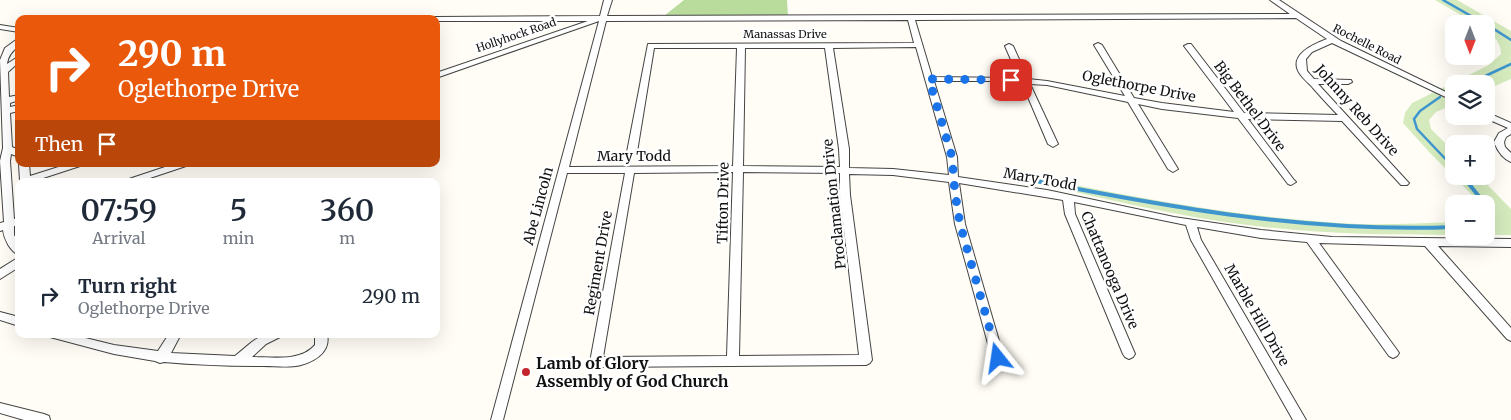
<!DOCTYPE html>
<meta charset="utf-8">
<style>
:root{--surface:#fff;--page:#f2f2f3;--text:#1f2937;--muted:#747a83}
body{margin:0;font-family:Merriweather,serif;background:var(--page);color:var(--text);height:100vh;display:flex;flex-direction:column;font-size:19px;white-space:nowrap}
*{box-sizing:border-box;margin:0}
p{font-size:16px;color:var(--muted)}
.icon{flex:none;width:28px;height:28px;fill:none;stroke:currentColor;stroke-width:2;stroke-linecap:round;stroke-linejoin:round}
.map{position:relative;flex:1;overflow:hidden}
.side{position:absolute;left:15px;top:178px;width:425px;height:160px;display:flex;flex-direction:column;background:var(--surface);border-radius:10px;box-shadow:0 5px 20px #0002}
.side>*{flex:none}
.banner{position:absolute;left:15px;top:15px;width:425px;height:152px;border-radius:10px;box-shadow:0 5px 20px #0002;background:#ea580c;color:#fff;overflow:hidden}
.needle{width:32px;rotate:180deg}
.tools{position:absolute;left:1445px;top:15px;display:grid;gap:10px}
.tools a{display:grid;place-items:center;width:50px;height:50px;border-radius:10px;background:var(--surface);box-shadow:0 5px 20px #0002;font-size:25px}
.pin{position:absolute;display:grid;place-items:center;width:42px;height:42px;color:#fff;margin:-21px;border-radius:10px;box-shadow:0 2px 8px #0006}
.me{position:absolute;width:55px;margin:-28px;rotate:345deg;stroke-linejoin:round;filter:drop-shadow(0 0 4px #0008)}
.turn{display:flex;align-items:center;gap:18px;height:105px;padding:0 20px;font-size:22px}
.turn .icon{width:65px;height:65px;stroke-width:2.5}
.turn b{display:block;font-size:35px;line-height:42px}
.then{display:flex;align-items:center;height:48px;padding:0 20px;background:#0003;gap:10px;font-size:19px}
.eta{display:flex;justify-content:space-evenly;align-items:center;height:85px;text-align:center}
.eta b{font-size:30px;font-weight:600;line-height:35px}
ul{padding:0;list-style:none}
li{display:flex;align-items:center;gap:15px;height:65px;padding:0 20px}
li div{flex:1}
li b{display:block;font-size:19px}
li em{font-style:normal}
.map>svg:first-child{display:block}
</style>
<div class="map">
<svg width="1511" height="420" viewBox="0 0 1511 420">
<rect width="100%" height="100%" fill="#fffdf5"/>
<!-- green -->
<path fill="#d5ebbd" d="M 1435,0 L 1457,0 L 1511,31 L 1511,79 L 1486,90 L 1486,84 L 1454,84 L 1454,104 L 1436,112 L 1429,120 L 1431,129 L 1454,152 L 1454,176 L 1479,176 L 1511,209 L 1511,235 L 1486,235 L 1486,204 L 1477,204 L 1473,196 L 1430,153 L 1403,123 L 1405,113 L 1412,103 L 1489,65 L 1501,54 C 1501,43 1495,37 1486,30 L 1486,24 L 1476,24 Z
M 1018,173 C 1125,196 1231,216 1340,223 C 1377,226 1416,223 1454,222 L 1454,235 C 1388,235 1322,234 1256,226 C 1177,217 1099,197 1021,180 Z"/>
<!-- forest -->
<path fill="#b9dc9c" d="M 684,0 L 787,0 L 788,16 L 664,16 Z"/>
<g fill="none" stroke-linecap="round" stroke-linejoin="round">
<!-- stream-far1 -->
<path stroke="#3f96cf" stroke-width="2.5" d="M 1443,0 L 1485,24
M 1486,24 L 1511,40
M 1468,84 L 1511,64
M 1451,92 L 1454,91
M 1440,97 L 1420,111 L 1414,119 L 1417,129 L 1454,168
M 1462,176 L 1466,180
M 1026,179 L 1032,180"/>
<!-- stream -->
<path stroke="#3f96cf" stroke-width="4" d="M 1026,179 C 1168,207 1309,233 1454,227
M 1465,179 L 1485,204
M 1486,206 L 1488,209 L 1486,220"/>
<defs>
<path id="minor" d="M 604,0 L 612,0 L 607,16 L 1290,14 L 1270,0 L 1279,0 L 1341,41 L 1454,96 L 1454,101 L 1332,43 L 1312,52 L 1306,59 L 1307,71 L 1314,79 L 1351,80 L 1352,82 L 1348,84 L 1318,84 L 1407,181 L 1409,183 L 1407,185 L 1401,185 L 1342,121 L 1248,119 L 1294,180 L 1296,182 L 1291,185 L 1288,184 L 1238,118 L 1162,109 L 1138,104 L 1178,169 L 1173,172 L 1168,169 L 1128,102 L 1047,85 L 1030,84 L 1058,144 L 1053,147 L 1048,144 L 1022,83 L 1004,81 L 934,81 L 957,157 L 958,177 L 1047,190 L 1174,217 L 1261,230 L 1332,237 L 1511,239 L 1511,247 L 1438,246 L 1511,328 L 1511,341 L 1507,339 L 1425,246 L 1319,243 L 1397,350 L 1399,353 L 1397,356 L 1393,358 L 1389,356 L 1307,242 L 1261,238 L 1197,227 L 1201,240 L 1306,420 L 1293,420 L 1191,240 L 1186,225 L 1074,202 L 1075,214 L 1135,354 L 1133,357 L 1129,359 L 1125,357 L 1123,354 L 1065,214 L 1063,200 L 959,183 L 965,224 L 1004,358 L 1002,361 L 998,363 L 994,361 L 992,358 L 955,224 L 949,182 L 893,175 L 849,174 L 850,195 L 872,360 L 870,363 L 866,365 L 596,367 L 592,365 L 590,362 L 625,173 L 567,173 L 503,420 L 491,420 L 599,21 L 436,78 L 436,73 L 588,21 L 436,21 L 436,19 L 432,19 L 436,17 L 600,16 ZM 1296,18 L 1327,39 C 1314,44 1287,55 1300,74 C 1304,80 1309,83 1313,88 C 1321,97 1329,106 1338,115 L 1244,113 L 1191,44 L 1188,44 L 1184,46 L 1234,112 L 1162,103 L 1134,98 L 1102,45 L 1098,43 L 1094,45 L 1125,96 L 1047,81 L 1028,79 L 1013,46 L 1009,44 L 1005,46 L 1019,78 L 932,77 L 915,20 ZM 908,20 L 914,43 L 648,44 L 627,152 L 629,154 L 632,155 L 637,152 L 654,48 L 737,48 L 733,166 L 569,167 L 606,21 ZM 916,47 L 947,157 L 949,175 L 893,169 L 849,168 L 849,149 L 833,48 ZM 745,48 L 825,48 L 839,149 L 840,167 L 743,166 ZM 733,172 L 727,356 L 603,357 L 634,173 ZM 743,172 L 840,173 L 840,195 L 859,355 L 739,356 Z
M 0,25 L 19,28 L 19,32 L 0,29 Z
M 16,40 L 19,40 L 19,46 C 12,51 8,56 7,64 L 19,56 L 19,62 L 8,72 L 9,97 L 19,95 L 19,100 L 10,103 L 10,107 L 19,105 L 19,111 L 10,113 L 12,147 L 19,150 L 19,157 L 11,154 L 10,161 L 14,219 L 19,218 L 19,225 L 14,226 L 14,235 L 19,243 L 19,255 C 10,251 4,239 3,230 L 0,231 L 0,223 L 4,222 L 0,161 L 3,148 L 0,60 L 5,48 Z
M 1486,112 L 1511,123 L 1511,134 L 1506,137 L 1504,142 L 1505,147 L 1511,153 L 1511,162 C 1503,159 1497,150 1494,142 L 1499,133 L 1508,128 L 1483,117 L 1486,116 Z
M 19,164 L 29,164 L 30,176 L 68,164 L 82,164 L 80,166 L 34,181 L 20,181 Z
M 174,164 L 188,164 L 186,166 L 141,181 L 127,181 L 129,179 Z
M 19,257 L 19,267 L 0,279 L 0,269 Z
M 0,312 L 19,317 L 19,326 L 0,320 Z
M 48,334 L 69,334 L 114,345 L 158,351 L 169,334 L 181,334 L 171,353 L 235,356 C 253,342 258,332 282,334 L 280,337 L 266,344 L 252,357 C 272,357 301,362 315,345 L 315,334 L 327,334 C 331,351 316,361 301,365 C 290,368 275,366 263,366 C 230,366 197,365 164,362 L 160,363 L 155,361 L 114,354 L 50,337 Z
M 0,403 L 44,414 L 49,416 L 50,420 L 24,420 L 0,413 Z"/>
</defs>
<!-- minor casing -->
<use href="#minor" stroke="#444" stroke-width="2"/>
<!-- minor -->
<use href="#minor" fill="#fff" fill-rule="evenodd"/>
</g>
<g fill="none" stroke-linecap="round" stroke-linejoin="round">
<!-- route -->
<path stroke="#1a73e8" stroke-width="9" stroke-dasharray="0 16.2" d="M 998,358 L 960,224 L 955,193 L 952,157 L 929,79 L 1011,80"/>
</g>
<!-- markers -->
<circle fill="#c4262e" stroke="#fff" stroke-width="2" cx="526" cy="372" r="5"/>
<g text-anchor="middle" stroke-width="5" stroke-linejoin="round" paint-order="stroke">
<!-- far-street labels -->
<g font-size="11" fill="#111" stroke="#fff">
<text x="785" y="38">Manassas Drive</text>
<text transform="translate(516 35) rotate(-19)" y="4">Hollyhock Road</text>
<text transform="translate(1367 44) rotate(27)" y="4">Rochelle Road</text>
</g>
<!-- street labels -->
<g font-size="14" fill="#111" stroke="#fff">
<text transform="translate(1139 86) rotate(11)" y="5">Oglethorpe Drive</text>
<text transform="translate(1250 106) rotate(53)" y="5">Big Bethel Drive</text>
<text transform="translate(1357 110) rotate(48)" y="5">Johnny Reb Drive</text>
<text x="634" y="161">Mary Todd</text>
<text transform="translate(1040 179) rotate(10)" y="5">Mary Todd</text>
<text transform="translate(723 203) rotate(-89)" y="5">Tifton Drive</text>
<text transform="translate(834 204) rotate(-96)" y="5">Proclamation Drive</text>
<text transform="translate(538 206) rotate(-75)" y="5">Abe Lincoln</text>
<text transform="translate(598 263) rotate(-80)" y="5">Regiment Drive</text>
<text transform="translate(1110 270) rotate(67)" y="5">Chattanooga Drive</text>
<text transform="translate(1257 315) rotate(60)" y="5">Marble Hill Drive</text>
</g>
<!-- near-poi labels -->
<g font-size="16" font-weight="bold" fill="#111" stroke="#fff" text-anchor="start">
<text x="536" y="369">Lamb of Glory<tspan x="536" dy="18">Assembly of God Church</tspan></text>
</g>
</g>
</svg>
<div class="tools">
<a><svg class="needle" viewBox="-14 -14 28 28"><path d="M0-13l5 13h-10z" fill="#e53935"/><path d="M0 13l5-13h-10z" fill="#747a83"/></svg></a>
<a><svg class="icon" aria-label="layers" viewBox="0 0 24 24"><path d="M12 4l9 5-9 5-9-5zM3 14l9 5 9-5"/></svg></a>
<a>+</a>
<a>−</a>
</div>
<div class="pin" style="left:1011px;top:80px;background:#d93025"><svg class="icon" aria-label="arrive" viewBox="0 0 24 24"><path d="M6 21V4h12l-3 4 3 4H6"/></svg></div>
<svg class="me" style="left:998px;top:358px" viewBox="-20 -20 40 40"><path d="M0-17L14 15 0 8-14 15z" fill="#1a73e8" stroke="#fff" stroke-width="4"/></svg>
<div class="banner">
<div class="turn"><svg class="icon" aria-label="right" viewBox="0 0 24 24"><path d="M7 20v-9h11M14 6l5 5-5 5"/></svg><div><b>290 m</b>Oglethorpe Drive</div></div>
<div class="then">Then<svg class="icon" aria-label="arrive" viewBox="0 0 24 24"><path d="M6 21V4h12l-3 4 3 4H6"/></svg></div>
</div>
<section class="side">
<div class="eta">
<div><b>07:59</b><p>Arrival</p></div>
<div><b>5</b><p>min</p></div>
<div><b>360</b><p>m</p></div>
</div>
<ul>
<li><svg class="icon" aria-label="right" viewBox="0 0 24 24"><path d="M7 20v-9h11M14 6l5 5-5 5"/></svg><div><b>Turn right</b><p>Oglethorpe Drive</p></div><em>290 m</em></li>
</ul>
</section>
</div>
